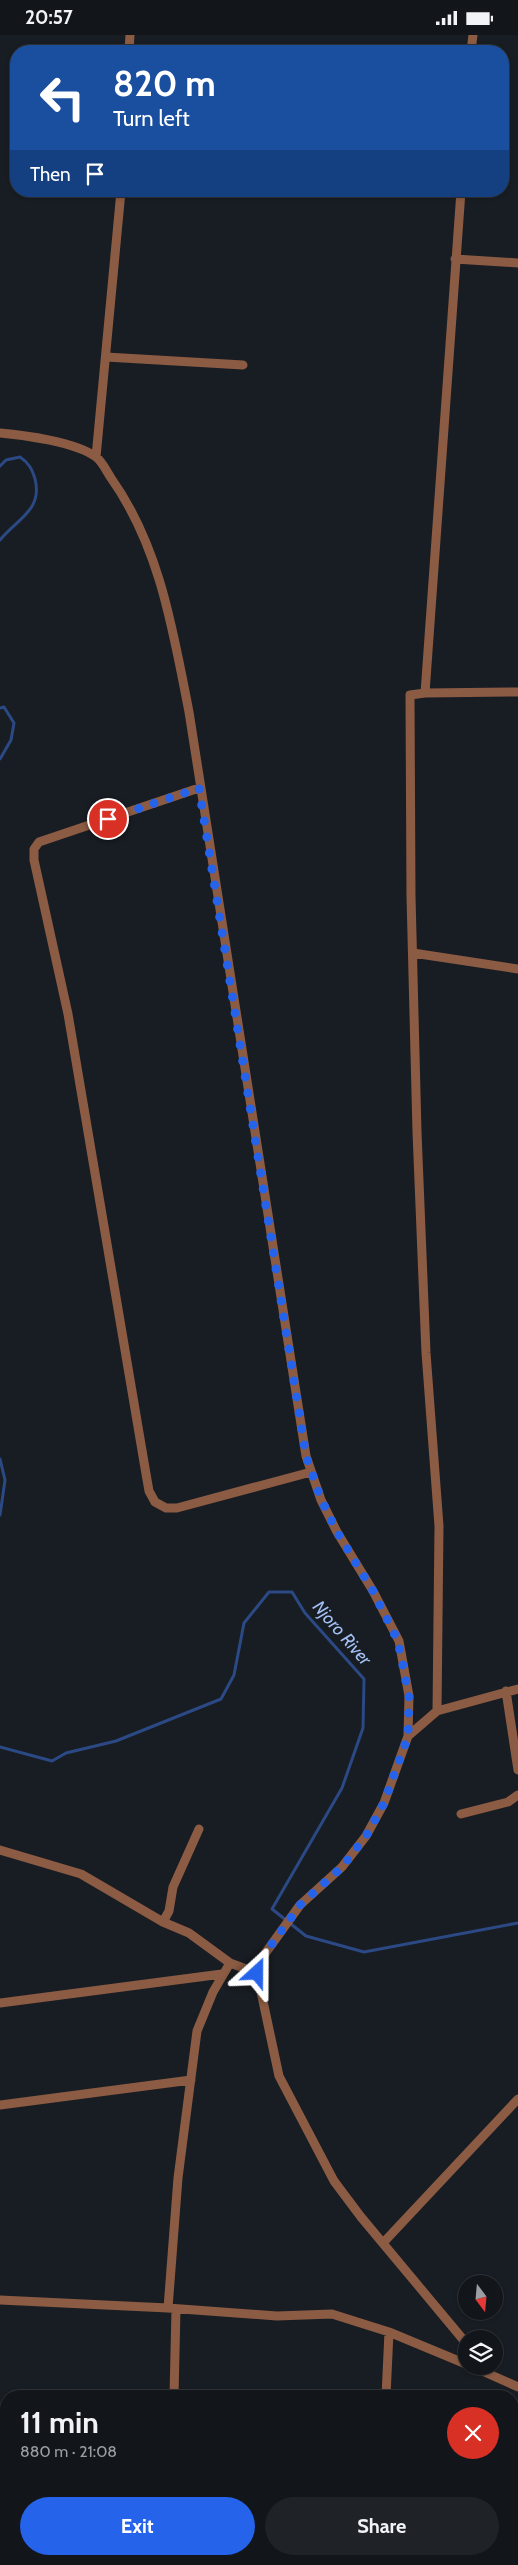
<!DOCTYPE html>
<meta charset="utf-8">
<style>
:root{--surface:#12161a;--page:#1f2327;--text:#f1f3f6;--muted:#9c9fa2;--line:#313539;--accent:#2563eb}
body{margin:0;font-family:Cabin,sans-serif;background:var(--page);color:var(--text);height:100vh;display:flex;flex-direction:column;font-size:19px;white-space:nowrap}
*{box-sizing:border-box;margin:0}
p{font-size:16px;color:var(--muted)}
.icon{flex:none;width:28px;height:28px;fill:none;stroke:currentColor;stroke-width:2;stroke-linecap:round;stroke-linejoin:round}
.map{position:relative;flex:1;overflow:hidden}
.drawer{position:absolute;left:0px;top:2355px;width:519px;height:175px;display:flex;flex-direction:column;background:var(--surface);border-radius:20px 20px 0 0;box-shadow:0 1px 4px #0004,0 0 0 1px var(--line)}
.drawer>*{flex:none}
.guide{position:absolute;left:10px;top:10px;width:499px;height:152px;border-radius:20px;box-shadow:0 1px 4px #0004,0 0 0 1px var(--line);background:#1a4fa0;color:#fff;overflow:hidden}
.needle{width:32px;rotate:164deg}
.tools{position:absolute;left:458px;top:2240px;display:grid;gap:10px}
.tools a{display:grid;place-items:center;width:45px;height:45px;border-radius:50%;background:var(--surface);box-shadow:0 1px 4px #0004,0 0 0 1px var(--line);font-size:25px}
.pin{position:absolute;display:grid;place-items:center;width:42px;height:42px;color:#fff;margin:-21px;border:2px solid #fff;border-radius:50%;box-shadow:0 1px 5px #0007}
.me{position:absolute;width:55px;margin:-28px;rotate:24deg;stroke-linejoin:round;filter:drop-shadow(0 0 4px #0008)}
.turn{display:flex;align-items:center;gap:18px;height:105px;padding:0 20px;font-size:22px}
.turn .icon{width:65px;height:65px;stroke-width:2.5}
.turn b{display:block;font-size:35px;line-height:42px}
.then{display:flex;align-items:center;height:48px;padding:0 20px;background:#0003;gap:10px;font-size:19px}
.round{display:grid;place-items:center;flex:none;width:52px;height:52px;border-radius:26px;background:var(--page)}
.overview{display:flex;align-items:center;justify-content:space-between;height:85px;padding:0 20px}
h1{font-size:30px;font-weight:700;line-height:38px}
.action{display:flex;gap:10px;margin-top:auto;padding:10px 20px}
.action a{flex:1;height:58px;border-radius:30px;background:var(--accent);color:#fff;font-size:20px;font-weight:700;line-height:58px;text-align:center}
.action a+a{background:var(--page);color:var(--text)}
.status{display:flex;justify-content:space-between;align-items:center;height:35px;padding:0 25px;background:var(--surface);direction:ltr}
.status svg{height:14px;fill:currentColor}
.map>svg:first-child{display:block}
</style>
<div class="status"><b>20:57</b><svg viewBox="0 0 49 12"><path d="M0 12V9h3v3zM5 12V6h3v6zM10 12V3h3v9zM15 12V0h3v12zM26 1h20v11H26zM47 4h2v5h-2z"/></svg></div>
<div class="map">
<svg width="518" height="2530" viewBox="0 0 518 2530">
<rect width="100%" height="100%" fill="#181d23"/>
<g fill="none" stroke-linecap="round" stroke-linejoin="round">
<!-- stream -->
<path stroke="#2b4984" stroke-width="3" d="M 0,431 L 6,425 L 20,422 C 29,428 32,434 35,444 C 43,475 17,484 0,505
M 0,673 L 4,672 L 14,688 L 11,705 L 0,724
M 0,1424 L 5,1445 L 0,1480
M 0,1712 L 52,1726 L 66,1718 L 116,1706 L 221,1664 L 234,1640 L 244,1588 L 269,1557 L 292,1557 L 305,1578 L 364,1644 L 363,1693 L 342,1753 L 272,1874 L 306,1901 L 364,1917 L 518,1888"/>
<!-- minor -->
<path stroke="#8c5b43" stroke-width="9" d="M 129,16 L 130,0
M 471,16 L 473,0
M 455,224 L 518,228
M 106,322 L 243,330
M 0,398 C 24,400 76,407 96,422 C 102,426 107,437 111,443 C 160,512 173,596 189,677 L 306,1421 L 321,1465 L 337,1497 L 373,1556 L 399,1606 L 409,1661 L 408,1701 L 384,1768 L 366,1801 L 342,1832 L 300,1870 L 259,1927 L 257,1938 L 279,2041 L 334,2146 L 361,2182 L 466,2308
M 96,422 L 121,156
M 425,658 L 461,156
M 199,753 L 39,807 L 34,814 L 34,825 L 68,979 L 145,1433 L 149,1456 L 155,1467 L 166,1473 L 177,1473 L 311,1437
M 413,918 L 518,934
M 506,1656 L 518,1735
M 437,1676 L 439,1491 L 426,1318 L 417,1097 L 411,861 L 410,660 L 425,658 L 518,657
M 408,1701 L 437,1676 L 518,1654
M 461,1779 L 508,1767 L 518,1760
M 0,1815 L 81,1839 L 163,1887 L 189,1898 L 230,1928 L 257,1938
M 163,1887 L 169,1876 L 173,1852 L 199,1794
M 0,1968 L 222,1939
M 0,2070 L 191,2045
M 383,2208 L 518,2064
M 0,2265 L 168,2273 L 277,2281 L 332,2279 L 389,2297 L 466,2329
M 168,2273 L 178,2143 L 197,1996 L 213,1957 L 230,1928
M 471,2331 L 518,2352
M 174,2361 L 176,2274
M 386,2361 L 389,2297
M 169,2530 L 170,2524
M 379,2530 L 379,2524"/>
</g>
<g fill="none" stroke-linecap="round" stroke-linejoin="round">
<!-- route -->
<path stroke="#2563eb" stroke-width="9" stroke-dasharray="0 16.2" d="M 108,784 L 199,753 L 306,1421 L 321,1464 L 337,1497 L 373,1556 L 398,1606 L 409,1661 L 408,1701 L 384,1768 L 366,1801 L 342,1832 L 300,1870 L 259,1927 L 257,1938"/>
</g>
<g text-anchor="middle" stroke-width="5" stroke-linejoin="round" paint-order="stroke">
<!-- water labels -->
<g font-size="18" font-style="italic" fill="#a3c0f4" stroke="#181d23">
<text transform="translate(342 1598) rotate(49)" y="6">Njoro River</text>
</g>
</g>
</svg>
<div class="tools">
<a><svg class="needle" viewBox="-14 -14 28 28"><path d="M0-13l5 13h-10z" fill="#e53935"/><path d="M0 13l5-13h-10z" fill="#9c9fa2"/></svg></a>
<a><svg class="icon" aria-label="layers" viewBox="0 0 24 24"><path d="M12 4l9 5-9 5-9-5zM3 14l9 5 9-5"/></svg></a>
</div>
<div class="pin" style="left:108px;top:784px;background:#d93025"><svg class="icon" aria-label="arrive" viewBox="0 0 24 24"><path d="M6 21V4h12l-3 4 3 4H6"/></svg></div>
<svg class="me" style="left:257px;top:1938px" viewBox="-20 -20 40 40"><path d="M0-17L14 15 0 8-14 15z" fill="#2563eb" stroke="#fff" stroke-width="4"/></svg>
<div class="guide">
<div class="turn"><svg class="icon" aria-label="left" viewBox="0 0 24 24"><path d="M17 20v-9H6M10 6l-5 5 5 5"/></svg><div><b>820 m</b>Turn left</div></div>
<div class="then">Then<svg class="icon" aria-label="arrive" viewBox="0 0 24 24"><path d="M6 21V4h12l-3 4 3 4H6"/></svg></div>
</div>
<section class="drawer">
<div class="overview"><div><h1>11 min</h1><p>880 m · 21:08</p></div><a class="round" style="background:#d93025;color:#fff"><svg class="icon" aria-label="close" viewBox="0 0 24 24"><path d="M6 6l12 12M18 6L6 18"/></svg></a></div>
<div class="action"><a>Exit</a><a>Share</a></div>
</section>
</div>
